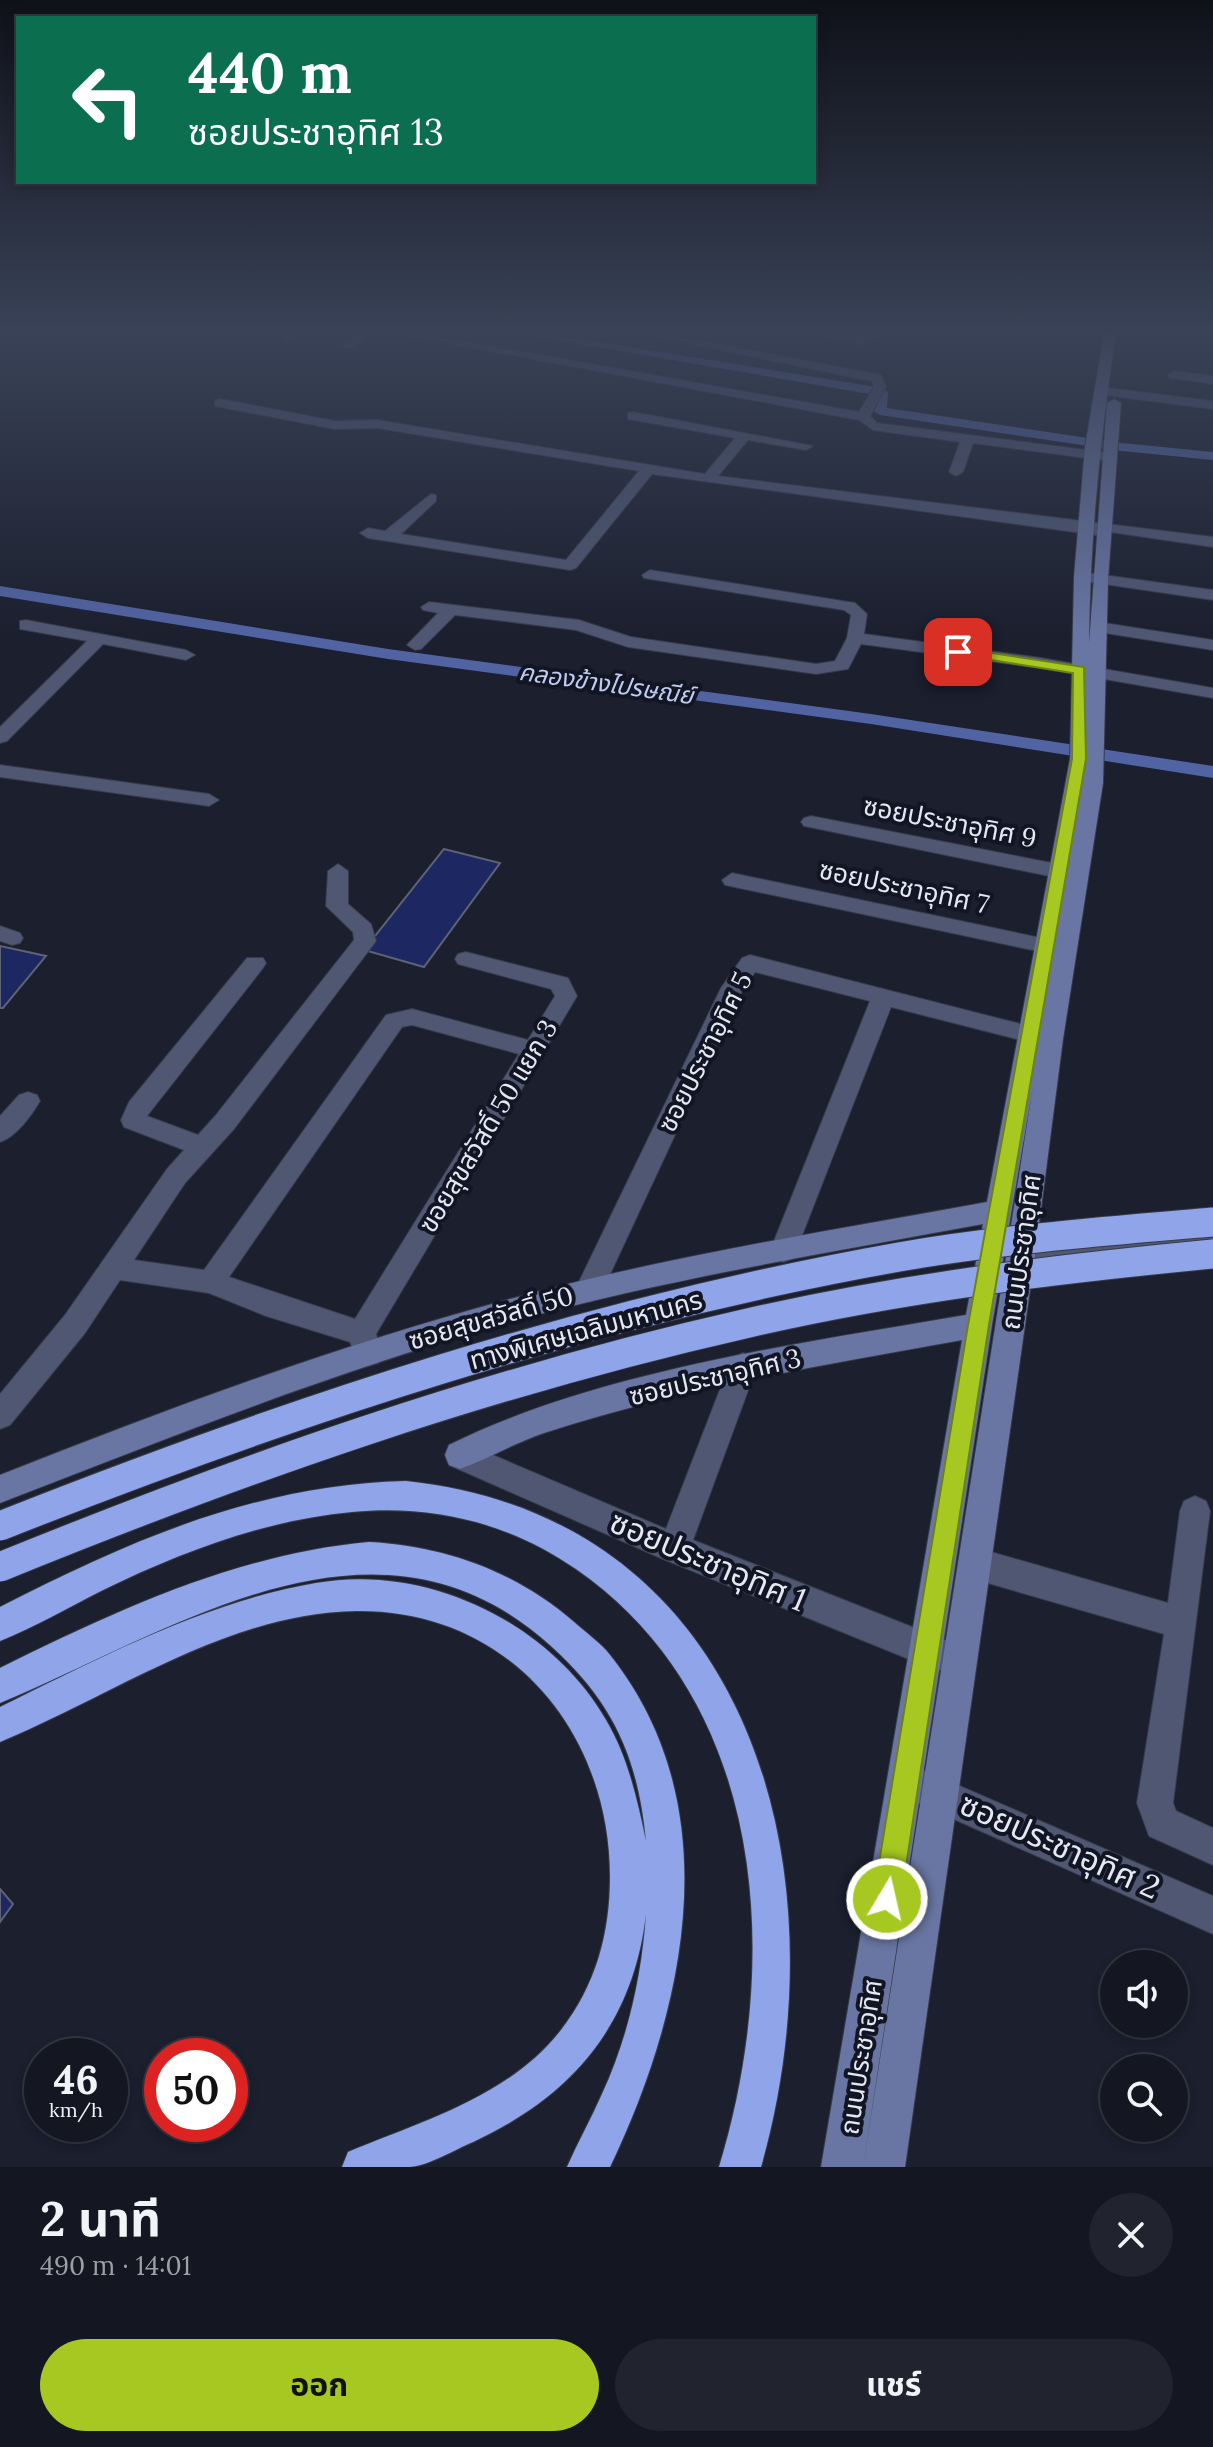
<!DOCTYPE html>
<html lang="th">
<meta charset="utf-8">
<style>
:root{--surface:#141722;--page:#21242f;--text:#f1f3f6;--muted:#9d9fa5;--line:#333640;--accent:#a7c820}
body{margin:0;font-family:Lora,"Noto Sans Thai",serif;background:var(--page);color:var(--text);height:100vh;display:flex;flex-direction:column;font-size:30px;white-space:nowrap}
*{box-sizing:border-box;margin:0}
p{font-size:26px;color:var(--muted)}
.icon{flex:none;width:44px;height:44px;fill:none;stroke:currentColor;stroke-width:2;stroke-linecap:round;stroke-linejoin:round}
.map{position:relative;height:2167px;overflow:hidden}
.panel{display:flex;flex-direction:column;background:var(--surface);flex:1}
.panel>*{flex:none}
.hud{position:absolute;left:16px;top:16px;width:800px;height:168px;border-radius:0px;box-shadow:0 4px 12px #0003,0 0 0 2px var(--line);background:#0b6e4f;color:#fff;overflow:hidden}
.controls{position:absolute;left:1100px;top:1950px;display:grid;gap:16px}
.controls a{display:grid;place-items:center;width:88px;height:88px;border-radius:50%;background:var(--surface);box-shadow:0 4px 12px #0003,0 0 0 2px var(--line);font-size:40px}
.speed{position:absolute;left:24px;top:2038px;display:flex;gap:16px;font-size:40px;font-weight:700;text-align:center}
.speed>*{display:grid;place-content:center;width:104px;height:104px;border-radius:50%;background:var(--surface);box-shadow:0 4px 12px #0003,0 0 0 2px var(--line);line-height:1}
.speed small{font-size:20px;font-weight:400}
.speed .limit{border:12px solid #d22;background:#fff;color:#111}
.pin{position:absolute;display:grid;place-items:center;width:68px;height:68px;color:#fff;margin:-34px;border-radius:16px;box-shadow:0 4px 12px #0006}
.me{position:absolute;width:88px;margin:-44px;rotate:9deg;stroke-linejoin:round;filter:drop-shadow(0 0 6px #0008)}
.turn{display:flex;align-items:center;gap:28px;height:168px;padding:0 40px;font-size:36px}
.turn .icon{width:104px;height:104px;stroke-width:2.5}
.turn b{display:block;font-size:56px;line-height:68px}
.round{display:grid;place-items:center;flex:none;width:84px;height:84px;border-radius:42px;background:var(--page)}
.headline{display:flex;align-items:center;justify-content:space-between;height:136px;padding:0 40px}
h1{font-size:48px;font-weight:700;line-height:60px}
.primary-button{display:flex;gap:16px;margin-top:auto;padding:16px 40px}
.primary-button a{flex:1;height:92px;border-radius:48px;background:var(--accent);color:#111;font-size:32px;font-weight:700;line-height:92px;text-align:center}
.primary-button a+a{background:var(--page);color:var(--text)}
.map>svg:first-child{display:block}
</style>
<div class="map">
<svg width="1213" height="2167" viewBox="0 0 1213 2167">
<rect width="100%" height="100%" fill="#1b1f2e"/>
<g fill="none" stroke-linecap="round" stroke-linejoin="round">
<!-- canal -->
<path fill="#5263a3" fill-rule="evenodd" d="M 523,334 L 549,334 L 882,388 L 888,392 L 887,408 L 1122,443 L 1213,452 L 1213,460 L 1122,451 L 880,415 L 873,411 L 875,395 Z
M 0,586 L 388,649 L 871,714 L 1213,766 L 1213,778 L 871,724 L 388,659 L 0,596 Z"/>
</g>
<!-- building -->
<path fill="#1d2762" stroke="#5d6374" stroke-width="2" d="M 444,849 L 500,863 L 424,967 L 364,950 Z
M 0,946 L 46,956 L 3,1008 L 0,1008 Z
M 0,1889 L 13,1904 L 0,1922 Z"/>
<g fill="none" stroke-linecap="round" stroke-linejoin="round">
<defs>
<path id="street" d="M 286,334 L 301,334 L 287,342 L 281,338 Z
M 358,334 L 372,334 L 352,348 L 344,348 L 344,342 Z
M 400,334 L 424,334 L 859,412 L 874,387 L 872,381 L 643,334 L 666,334 L 881,375 L 886,387 L 870,416 L 877,423 L 1109,453 L 1116,457 L 1109,461 L 973,443 L 963,472 L 956,476 L 949,472 L 960,442 L 873,430 L 859,420 Z
M 816,334 L 883,334 L 862,344 Z
M 1174,371 L 1213,376 L 1213,384 L 1170,378 L 1168,375 Z
M 1101,387 L 1212,401 L 1213,409 L 1096,394 L 1095,391 Z
M 220,399 L 335,421 L 377,420 L 705,474 L 735,438 L 628,419 L 628,413 L 633,412 L 813,446 L 806,450 L 748,440 L 718,476 L 1213,537 L 1213,547 L 1110,532 L 1103,536 L 652,474 L 576,568 L 570,570 L 368,538 L 360,533 L 368,528 L 385,531 L 431,494 L 436,495 L 436,501 L 401,534 L 566,560 L 639,471 L 377,428 L 335,429 L 215,406 L 215,400 Z
M 650,570 L 855,603 L 867,614 L 864,634 L 1041,658 L 1213,688 L 1213,698 L 1041,668 L 861,644 L 848,669 L 816,674 L 628,647 L 576,630 L 455,615 L 421,649 L 415,650 L 407,645 L 438,613 L 423,610 L 421,607 L 429,602 L 579,620 L 631,637 L 816,664 L 835,661 L 847,638 L 851,615 L 844,610 L 644,578 L 642,575 Z
M 1082,572 L 1213,590 L 1213,600 L 1076,580 L 1076,574 Z
M 26,620 L 186,650 L 195,655 L 186,660 L 103,644 L 7,741 L 0,743 L 0,727 L 87,641 L 20,629 L 20,621 Z
M 1098,622 L 1213,640 L 1213,650 L 1092,631 L 1092,623 Z
M 0,765 L 209,794 L 219,800 L 209,806 L 0,777 Z
M 811,816 L 1078,868 L 1088,875 L 1078,882 L 804,826 L 801,822 L 804,818 Z
M 338,864 L 348,871 L 348,904 L 371,924 L 376,941 L 234,1129 L 185,1183 L 134,1260 L 204,1270 L 386,1015 L 412,1009 L 528,1040 L 555,996 L 551,989 L 458,964 L 455,959 L 458,954 L 466,952 L 568,978 L 577,996 L 376,1334 L 382,1354 L 378,1363 L 368,1366 L 358,1363 L 350,1342 L 266,1316 L 209,1293 L 120,1280 L 85,1333 L 10,1425 L 0,1429 L 0,1394 L 65,1315 L 167,1169 L 184,1150 L 124,1127 L 121,1120 L 129,1102 L 247,958 L 263,958 L 266,963 L 263,968 L 147,1116 L 198,1135 L 216,1115 L 354,940 L 353,932 L 326,906 L 328,871 ZM 412,1025 L 519,1054 L 355,1319 L 229,1277 L 402,1027 Z
M 732,873 L 1065,943 L 1076,950 L 1065,957 L 725,885 L 722,880 Z
M 0,926 L 20,933 L 23,938 L 20,943 L 12,945 L 0,941 Z
M 750,955 L 1048,1031 L 1056,1033 L 1060,1039 L 1056,1045 L 1048,1047 L 891,1007 L 796,1251 L 792,1259 L 783,1262 L 774,1259 L 770,1251 L 870,1001 L 755,972 L 742,991 L 599,1298 L 589,1302 L 579,1298 L 575,1290 L 721,988 L 742,958 Z
M 28,1092 L 37,1095 L 40,1101 C 32,1115 16,1137 0,1142 L 0,1116 L 19,1095 Z
M 1213,1228 L 1213,1250 L 1022,1266 L 1013,1263 L 1009,1255 L 1013,1247 L 1022,1244 Z
M 743,1353 L 753,1357 L 757,1366 L 693,1540 L 950,1642 L 955,1654 L 950,1666 L 938,1671 L 663,1559 L 449,1465 L 445,1455 L 449,1445 L 460,1441 L 666,1529 L 729,1366 L 733,1357 Z
M 1195,1496 L 1206,1501 L 1210,1511 L 1173,1803 L 1176,1811 L 1213,1828 L 1213,1865 L 1149,1836 L 1137,1803 L 1164,1634 L 974,1579 L 963,1574 L 958,1563 L 963,1552 L 974,1547 L 1168,1603 L 1180,1511 L 1184,1501 Z
M 907,1763 L 1213,1896 L 1213,1934 L 895,1793 L 889,1781 L 895,1769 Z"/>
<path id="secondary" d="M 1104,334 L 1116,334 C 1100,437 1090,539 1089,644 L 1107,403 L 1114,399 L 1121,403 L 1108,580 L 1103,783 L 1063,1039 L 1035,1255 L 905,2167 L 863,2167 L 1033,1086 L 992,1325 L 863,2167 L 821,2167 L 962,1340 C 822,1365 679,1389 544,1433 C 515,1443 489,1458 460,1469 L 449,1465 L 445,1455 L 449,1445 C 597,1371 803,1343 966,1315 L 983,1224 C 826,1253 668,1279 514,1321 C 338,1370 170,1437 0,1503 L 0,1475 C 169,1408 339,1345 514,1298 C 669,1256 829,1231 987,1202 L 1070,759 L 1074,577 L 1085,447 Z"/>
<path id="highway" d="M 406,1481 C 755,1518 844,1875 761,2167 L 719,2167 C 782,1961 768,1702 576,1569 C 510,1523 432,1504 352,1512 C 265,1520 181,1552 103,1590 C 69,1607 35,1627 0,1641 L 0,1607 C 131,1540 256,1485 406,1481 Z
M 369,1542 C 445,1546 517,1572 574,1622 C 586,1633 601,1643 610,1655 C 730,1806 686,2008 610,2167 L 567,2167 C 578,2142 591,2119 602,2094 C 628,2038 642,1975 646,1914 C 633,2025 572,2096 473,2142 C 454,2150 430,2165 410,2167 C 388,2167 364,2167 342,2167 L 348,2152 C 423,2121 510,2096 561,2030 C 596,1985 610,1933 610,1877 C 610,1732 509,1609 356,1611 C 228,1613 114,1695 0,1742 L 0,1707 C 100,1658 205,1602 316,1583 C 427,1563 550,1623 606,1720 C 628,1757 637,1799 646,1841 C 638,1757 613,1702 551,1646 C 377,1488 174,1631 0,1703 L 0,1668 C 118,1610 237,1554 369,1542 Z"/>
</defs>
<!-- street casing -->
<use href="#street" stroke="#373b49" stroke-width="2"/>
<!-- secondary casing -->
<use href="#secondary" stroke="#373b49" stroke-width="2"/>
<!-- highway casing -->
<use href="#highway" stroke="#373b49" stroke-width="2"/>
<!-- street -->
<use href="#street" fill="#4f5773" fill-rule="evenodd"/>
<!-- secondary -->
<use href="#secondary" fill="#6976a3" fill-rule="evenodd"/>
<!-- highway -->
<use href="#highway" fill="#90a4e9" fill-rule="evenodd"/>
<defs>
<path id="highway-bridge" d="M 0,1526 C 293,1410 589,1312 899,1257 C 1003,1239 1108,1231 1213,1222
M 0,1567 C 243,1468 488,1382 744,1324 C 899,1288 1056,1269 1213,1254"/>
</defs>
<!-- highway-bridge casing -->
<use href="#highway-bridge" stroke="#373b49" stroke-width="31" stroke-linecap="butt"/>
<!-- highway-bridge -->
<use href="#highway-bridge" stroke="#90a4e9" stroke-width="29"/>
</g>
<!-- sky -->
<linearGradient id="sky" x2="0" y2="1"><stop stop-color="#0f1119"/><stop offset="0.52" stop-color="#394257"/><stop offset="1" stop-color="#394257" stop-opacity="0"/></linearGradient>
<rect width="1213" height="637" fill="url(#sky)"/>
<!-- route -->
<path fill="#a7c820" stroke="#6d8215" stroke-width="2" d="M 958,648 L 1084,667 L 1086,759 L 989,1325 L 901,1899 L 897,1909 L 887,1913 L 877,1909 L 873,1899 L 968,1325 L 1072,759 L 1073,673 L 953,654 L 951,652 Z"/>
<g text-anchor="middle" stroke-width="8" stroke-linejoin="round" paint-order="stroke">
<!-- far-water labels -->
<g font-size="24" font-style="italic" fill="#c0ccf1" stroke="#121624">
<text transform="translate(606 684) rotate(8)" y="8">คลองข้างไปรษณีย์</text>
</g>
<!-- street labels -->
<g font-size="26" fill="#e5e8f2" stroke="#121624">
<text transform="translate(950 822) rotate(11)" y="9">ซอยประชาอุทิศ 9</text>
<text transform="translate(904 887) rotate(12)" y="9">ซอยประชาอุทิศ 7</text>
<text transform="translate(705 1052) rotate(-63)" y="9">ซอยประชาอุทิศ 5</text>
<text transform="translate(488 1126) rotate(-59)" y="9">ฃอยสุขสวัสดิ์ 50 แยก 3</text>
<text transform="translate(1021 1252) rotate(-82)" y="9">ถนนประชาอุทิศ</text>
<text transform="translate(491 1318) rotate(-16)" y="9">ซอยสุขสวัสดิ์ 50</text>
<text transform="translate(586 1330) rotate(-15)" y="9">ทางพิเศษเฉลิมมหานคร</text>
<text transform="translate(715 1377) rotate(-13)" y="9">ซอยประชาอุทิศ 3</text>
<text transform="translate(861 2057) rotate(-81)" y="9">ถนนประชาอุทิศ</text>
</g>
<!-- near-street labels -->
<g font-size="32" fill="#e5e8f2" stroke="#121624">
<text transform="translate(708 1561) rotate(23)" y="11">ซอยประชาอุทิศ 1</text>
<text transform="translate(1060 1846) rotate(24)" y="11">ซอยประชาอุทิศ 2</text>
</g>
</g>
</svg>
<div class="controls">
<a><svg class="icon" aria-label="sound" viewBox="0 0 24 24"><path d="M4 9h4l5-4v14l-5-4H4zM17 9q2 3 0 6"/></svg></a>
<a><svg class="icon" aria-label="search" viewBox="0 0 24 24"><circle cx="10" cy="10" r="6"/><path d="M15 15l6 6"/></svg></a>
</div>
<div class="speed"><div>46<small>km/h</small></div><div class="limit">50</div></div>
<div class="pin" style="left:958px;top:652px;background:#d93025"><svg class="icon" aria-label="arrive" viewBox="0 0 24 24"><path d="M6 21V4h12l-3 4 3 4H6"/></svg></div>
<svg class="me" style="left:887px;top:1899px" viewBox="-20 -20 40 40"><circle r="17" fill="#a7c820" stroke="#fff" stroke-width="3"/><path d="M0-11L8 9 0 5-8 9z" fill="#fff"/></svg>
<div class="hud">
<div class="turn"><svg class="icon" aria-label="left" viewBox="0 0 24 24"><path d="M17 20v-9H6M10 6l-5 5 5 5"/></svg><div><b>440 m</b>ซอยประชาอุทิศ 13</div></div>
</div>
</div>
<section class="panel">
<div class="headline"><div><h1>2 นาที</h1><p>490 m · 14:01</p></div><a class="round"><svg class="icon" aria-label="close" viewBox="0 0 24 24"><path d="M6 6l12 12M18 6L6 18"/></svg></a></div>
<div class="primary-button"><a>ออก</a><a>แชร์</a></div>
</section>
